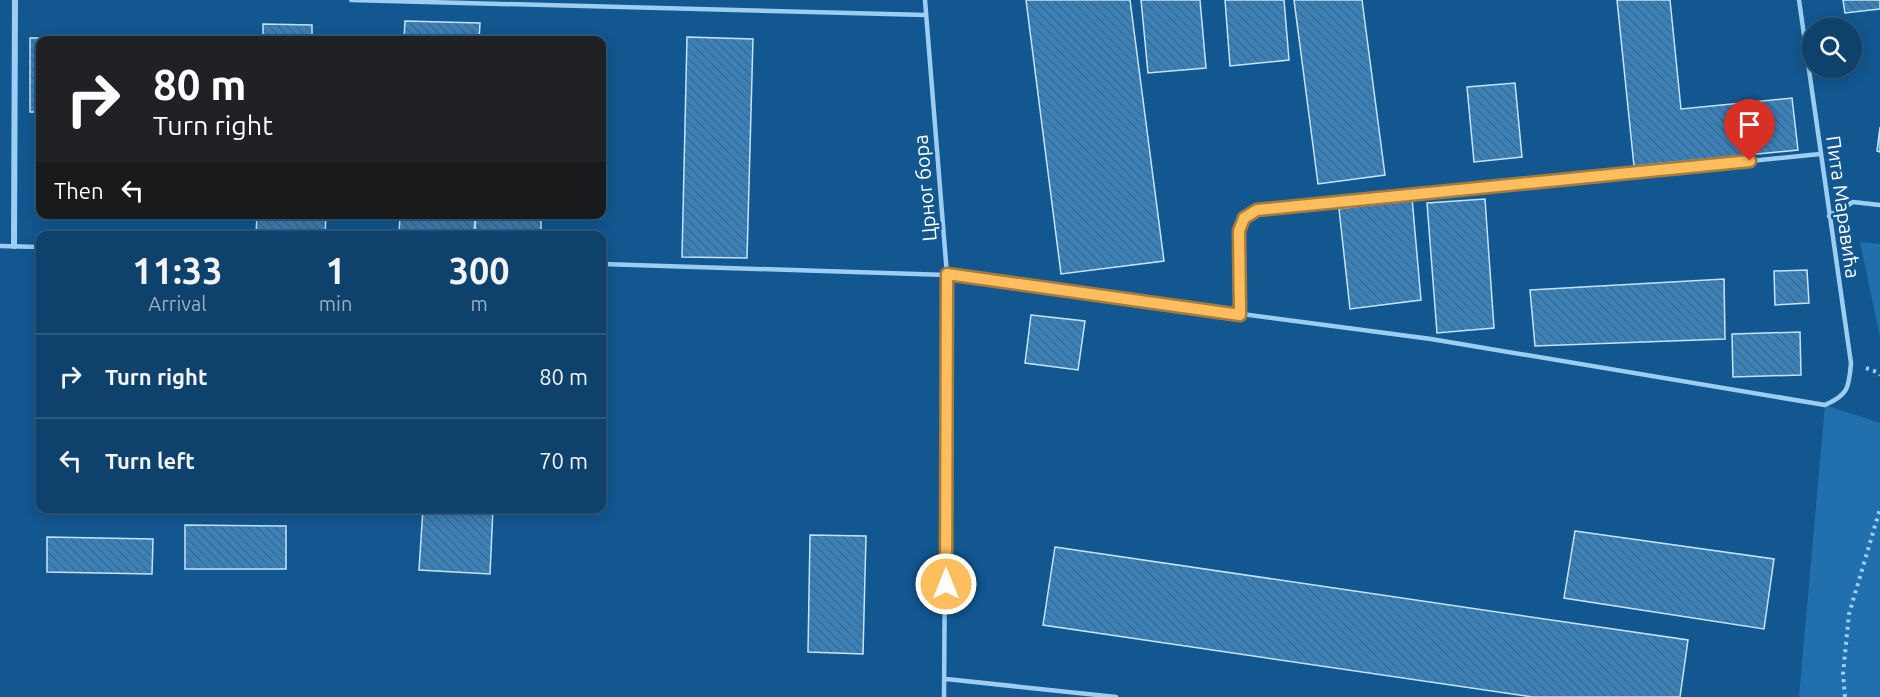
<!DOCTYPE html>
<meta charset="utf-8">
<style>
:root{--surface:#0e416c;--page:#1c4c74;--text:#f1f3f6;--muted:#9bafc2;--line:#2e5a7f}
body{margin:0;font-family:Ubuntu,sans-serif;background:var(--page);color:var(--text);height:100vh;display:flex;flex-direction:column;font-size:22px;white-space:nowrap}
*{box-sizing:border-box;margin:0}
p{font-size:20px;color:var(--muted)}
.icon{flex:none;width:33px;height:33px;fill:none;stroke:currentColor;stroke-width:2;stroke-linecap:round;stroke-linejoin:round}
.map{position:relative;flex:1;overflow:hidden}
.panel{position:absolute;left:36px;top:231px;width:570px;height:282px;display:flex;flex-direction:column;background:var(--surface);border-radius:12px;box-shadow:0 3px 15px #0003,0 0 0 2px var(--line)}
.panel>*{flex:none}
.hud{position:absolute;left:36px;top:36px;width:570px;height:183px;border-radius:12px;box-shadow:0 3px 15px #0003,0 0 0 2px var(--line);background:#202124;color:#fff;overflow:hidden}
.fabs{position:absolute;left:1802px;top:18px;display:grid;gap:12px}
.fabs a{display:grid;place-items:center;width:60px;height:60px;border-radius:50%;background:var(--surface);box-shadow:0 3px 15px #0003,0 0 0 2px var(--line);font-size:30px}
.pin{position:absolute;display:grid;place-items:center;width:51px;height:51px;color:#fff;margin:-62px -26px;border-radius:50% 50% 50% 0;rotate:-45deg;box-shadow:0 0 6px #0007}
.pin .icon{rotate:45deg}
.me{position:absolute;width:66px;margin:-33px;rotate:0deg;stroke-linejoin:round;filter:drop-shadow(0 0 4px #0008)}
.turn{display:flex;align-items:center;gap:21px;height:126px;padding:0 18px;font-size:27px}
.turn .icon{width:78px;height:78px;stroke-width:2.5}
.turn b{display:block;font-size:42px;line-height:51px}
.then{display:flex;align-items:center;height:57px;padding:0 18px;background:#0003;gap:12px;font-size:22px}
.eta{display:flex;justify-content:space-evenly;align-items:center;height:102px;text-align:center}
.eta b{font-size:36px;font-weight:600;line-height:42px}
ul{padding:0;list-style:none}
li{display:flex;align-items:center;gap:18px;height:84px;padding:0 18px;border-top:2px solid var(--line)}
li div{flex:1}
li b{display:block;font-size:22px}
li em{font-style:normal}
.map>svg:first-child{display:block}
</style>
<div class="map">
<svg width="1880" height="697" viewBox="0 0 1880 697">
<defs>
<pattern id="building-back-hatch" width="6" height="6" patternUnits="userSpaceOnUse" patternTransform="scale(1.5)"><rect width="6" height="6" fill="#3b81b9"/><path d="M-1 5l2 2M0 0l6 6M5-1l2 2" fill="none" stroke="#436988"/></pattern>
</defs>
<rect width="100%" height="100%" fill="#125790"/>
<!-- green -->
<path fill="#2170ad" d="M 1860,242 L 1880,244 L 1880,337 Z
M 1825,405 L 1880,423 L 1880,697 L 1799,697 Z"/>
<!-- building -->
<path fill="url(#building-back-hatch)" stroke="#c4e4fd" stroke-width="1.5" d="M 1026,0 L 1130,0 L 1164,261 L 1061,274 Z
M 1141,0 L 1200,0 L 1206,68 L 1148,73 Z
M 1225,0 L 1284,0 L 1289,60 L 1230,66 Z
M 1294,0 L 1362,0 L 1385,175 L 1318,184 Z
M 1617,0 L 1670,0 L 1681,109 L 1792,98 L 1798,150 L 1634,166 Z
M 1843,0 L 1880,0 L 1880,9 L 1845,13 Z
M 405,21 L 480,23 L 479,40 L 404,40 Z
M 263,24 L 312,25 L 312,40 L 263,40 Z
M 109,37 L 109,40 L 40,40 L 40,112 L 30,112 L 30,38 Z
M 687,37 L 753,39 L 747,258 L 682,257 Z
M 1515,83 L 1522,157 L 1474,162 L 1467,87 Z
M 1880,127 L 1880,152 L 1877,151 Z
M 1412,198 L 1421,300 L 1350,309 L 1339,209 Z
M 1485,199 L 1494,328 L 1437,333 L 1427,203 Z
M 257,214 L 326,214 L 325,236 L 256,236 Z
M 400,214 L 475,214 L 474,236 L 399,236 Z
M 476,214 L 541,214 L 541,236 L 475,236 Z
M 1807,270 L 1809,303 L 1775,305 L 1774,271 Z
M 1724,279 L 1725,339 L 1535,346 L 1530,290 Z
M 1031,315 L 1085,321 L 1078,370 L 1025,363 Z
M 1800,332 L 1801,375 L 1733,377 L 1732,334 Z
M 423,508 L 493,508 L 490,574 L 419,570 Z
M 185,525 L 286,526 L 286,569 L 185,569 Z
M 1575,531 L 1774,559 L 1764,629 L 1564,598 Z
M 810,535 L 866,536 L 863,654 L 808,652 Z
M 47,537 L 153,539 L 152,574 L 47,572 Z
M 1055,547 L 1688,640 L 1680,697 L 1532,697 L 1043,625 Z"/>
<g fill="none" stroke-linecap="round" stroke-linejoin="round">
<!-- path -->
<path stroke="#9dcdf2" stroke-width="4" stroke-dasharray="3 4.5" stroke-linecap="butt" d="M 1866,368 L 1877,372 L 1880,375
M 1845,697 L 1843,674 L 1849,614 L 1880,509"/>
<!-- service -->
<path stroke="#9dcdf2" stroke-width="4.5" d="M 351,0 L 926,15
M 925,0 L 947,275 L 944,697
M 1829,216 L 1853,202 L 1880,205
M 0,246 L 40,247
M 602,264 L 947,275 L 1431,339 L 1825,405 C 1848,395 1849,388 1851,363 L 1799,0
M 1241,314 L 1239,231 L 1244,218 L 1257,210 L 1820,154
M 946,679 L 1116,697"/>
<!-- minor -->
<path stroke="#9dcdf2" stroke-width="6" d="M 14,246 L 15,0"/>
</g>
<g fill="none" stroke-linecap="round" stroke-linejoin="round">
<defs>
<path id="route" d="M 946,584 L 947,274 L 1240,315 L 1239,231 L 1244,218 L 1257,210 L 1750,161"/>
</defs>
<!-- route casing -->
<use href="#route" stroke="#a67c3d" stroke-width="15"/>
<!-- route -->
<use href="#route" stroke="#ffbe5e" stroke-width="10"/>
</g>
<g text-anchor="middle" stroke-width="5" stroke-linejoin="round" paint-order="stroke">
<!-- street labels -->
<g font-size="20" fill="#fff" stroke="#125790">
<text transform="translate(925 188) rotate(-95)" y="7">Црног бора</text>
<text transform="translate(1843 207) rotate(82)" y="7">Пита Маравића</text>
</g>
</g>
</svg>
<div class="fabs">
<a><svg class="icon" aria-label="search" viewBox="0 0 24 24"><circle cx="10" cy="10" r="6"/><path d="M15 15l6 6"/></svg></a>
</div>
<div class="pin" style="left:1750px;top:161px;background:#d93025"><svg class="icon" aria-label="arrive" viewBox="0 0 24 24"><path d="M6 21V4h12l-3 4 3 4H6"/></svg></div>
<svg class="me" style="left:946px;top:584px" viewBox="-20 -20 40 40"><circle r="17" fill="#ffbe5e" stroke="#fff" stroke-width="3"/><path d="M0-11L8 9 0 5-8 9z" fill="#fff"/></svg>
<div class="hud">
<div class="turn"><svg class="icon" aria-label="right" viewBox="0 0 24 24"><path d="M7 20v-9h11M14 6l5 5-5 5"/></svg><div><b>80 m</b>Turn right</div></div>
<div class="then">Then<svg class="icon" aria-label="left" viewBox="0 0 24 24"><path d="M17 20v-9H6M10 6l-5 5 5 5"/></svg></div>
</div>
<section class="panel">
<div class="eta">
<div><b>11:33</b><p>Arrival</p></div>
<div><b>1</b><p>min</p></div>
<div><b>300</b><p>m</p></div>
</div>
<ul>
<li><svg class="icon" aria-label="right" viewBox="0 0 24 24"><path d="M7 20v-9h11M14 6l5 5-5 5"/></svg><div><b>Turn right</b></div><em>80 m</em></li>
<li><svg class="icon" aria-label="left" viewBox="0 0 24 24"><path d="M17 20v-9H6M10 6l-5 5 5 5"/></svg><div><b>Turn left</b></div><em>70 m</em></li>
</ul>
</section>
</div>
